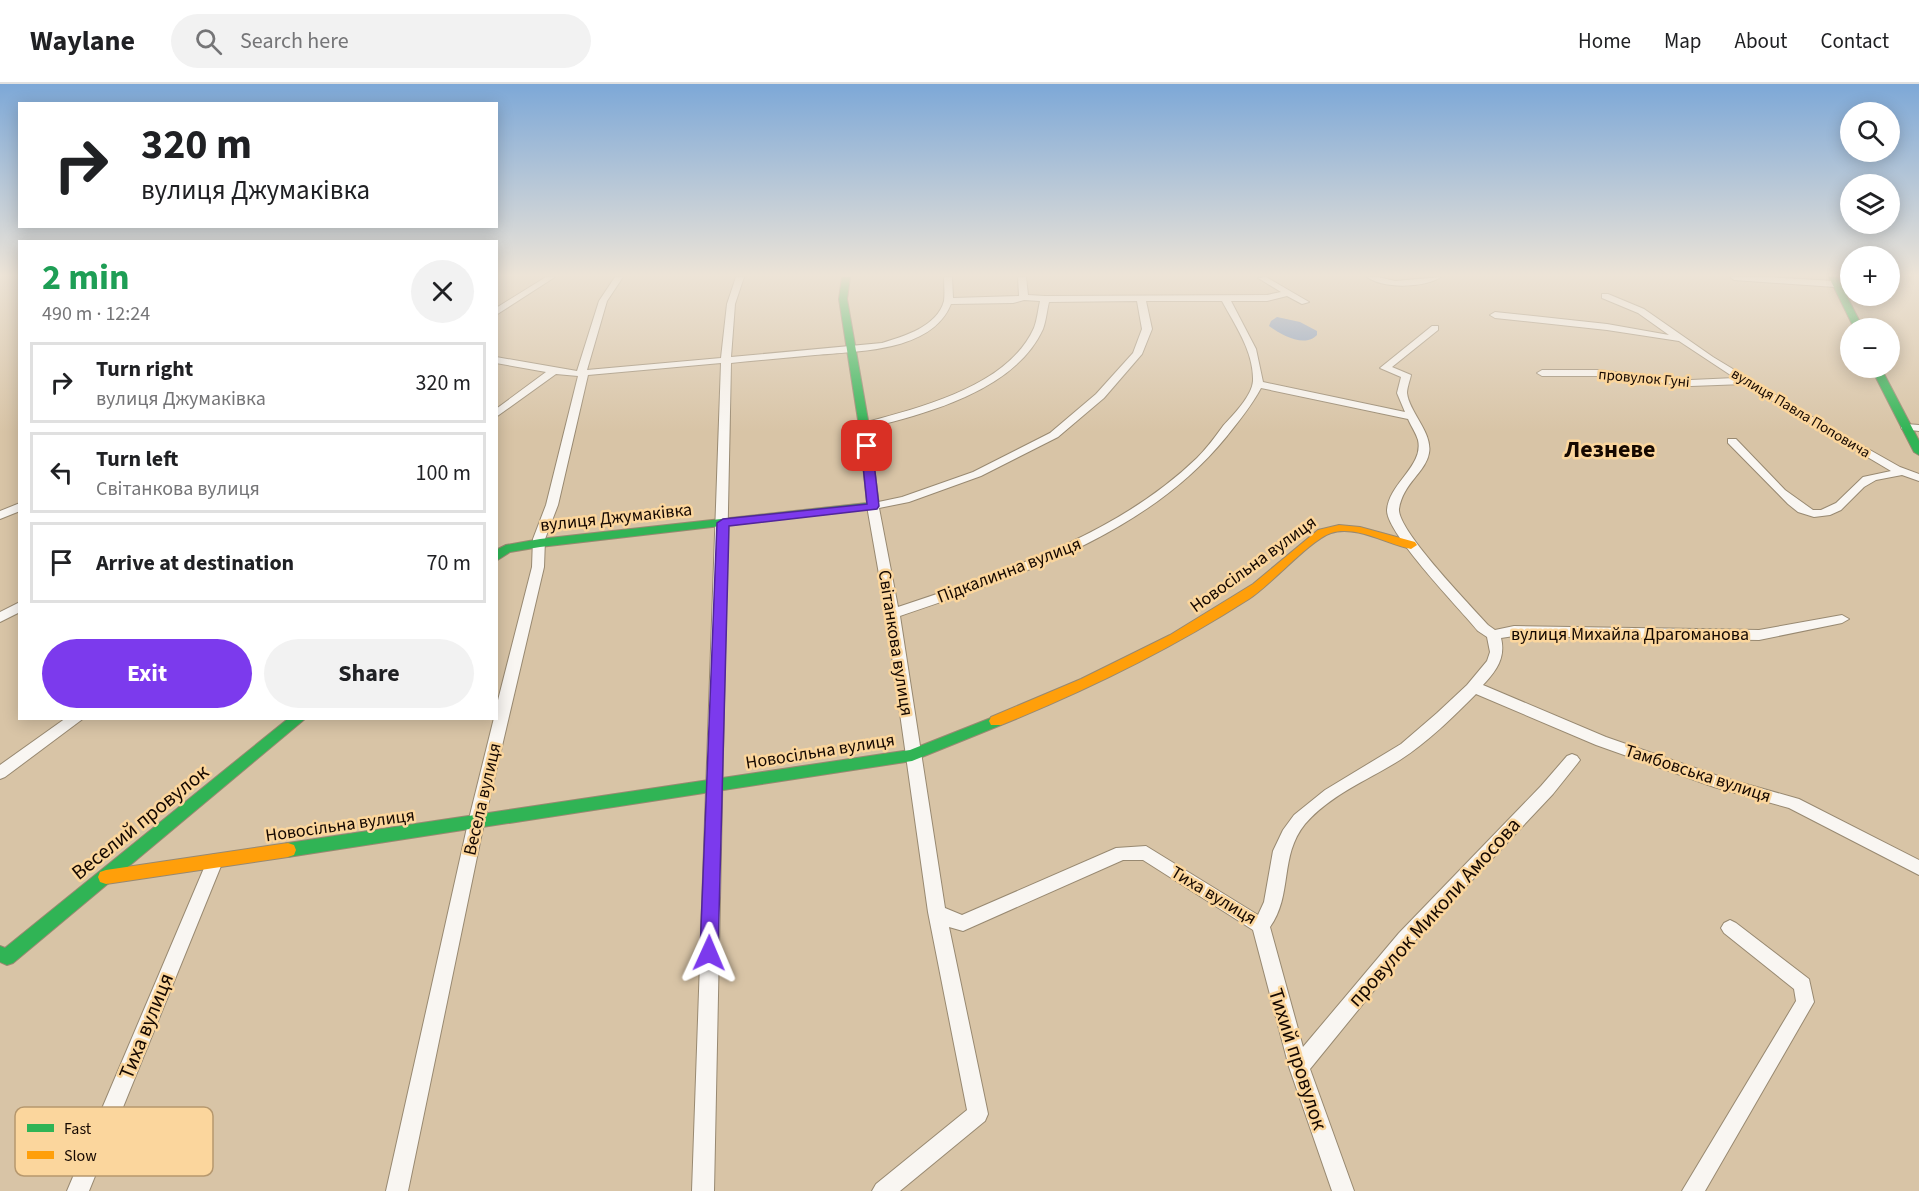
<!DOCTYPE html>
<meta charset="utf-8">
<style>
:root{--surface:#fff;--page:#f2f2f2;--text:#202124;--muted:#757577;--line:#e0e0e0;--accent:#7c3aed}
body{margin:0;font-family:"Source Sans 3",sans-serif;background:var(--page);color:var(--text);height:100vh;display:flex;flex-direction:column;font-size:22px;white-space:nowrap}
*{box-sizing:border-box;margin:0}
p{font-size:20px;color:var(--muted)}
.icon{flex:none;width:33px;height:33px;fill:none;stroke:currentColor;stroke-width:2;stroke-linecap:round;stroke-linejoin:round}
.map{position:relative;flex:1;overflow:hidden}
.drawer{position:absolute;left:18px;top:156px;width:480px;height:480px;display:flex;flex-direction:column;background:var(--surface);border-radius:0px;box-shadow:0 3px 15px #0003}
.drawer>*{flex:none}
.banner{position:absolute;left:18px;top:18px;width:480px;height:126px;border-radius:0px;box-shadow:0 3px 15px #0003;background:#fff;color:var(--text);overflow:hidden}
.tools{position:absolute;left:1840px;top:18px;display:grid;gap:12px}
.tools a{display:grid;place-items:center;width:60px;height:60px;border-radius:50%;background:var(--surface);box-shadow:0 3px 15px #0003;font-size:30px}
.pin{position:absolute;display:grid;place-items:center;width:51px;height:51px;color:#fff;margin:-26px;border-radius:12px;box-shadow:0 3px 9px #0006}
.me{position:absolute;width:66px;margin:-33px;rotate:1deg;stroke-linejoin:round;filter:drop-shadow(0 0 4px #0008)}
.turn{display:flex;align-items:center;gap:21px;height:126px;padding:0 24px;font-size:27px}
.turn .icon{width:78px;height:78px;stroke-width:2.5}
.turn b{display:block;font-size:42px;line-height:51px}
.round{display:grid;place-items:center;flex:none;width:63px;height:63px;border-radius:32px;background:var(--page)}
.headline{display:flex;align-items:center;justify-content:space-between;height:102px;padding:0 24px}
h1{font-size:36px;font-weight:700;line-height:45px;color:#1e9e55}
.button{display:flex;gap:12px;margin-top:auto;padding:12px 24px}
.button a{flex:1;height:69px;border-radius:36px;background:var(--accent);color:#fff;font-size:24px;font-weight:700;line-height:69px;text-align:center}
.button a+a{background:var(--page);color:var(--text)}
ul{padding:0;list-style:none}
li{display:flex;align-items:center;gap:18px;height:81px;margin:0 12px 9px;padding:0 12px;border:3px solid var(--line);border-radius:0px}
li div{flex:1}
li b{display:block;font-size:22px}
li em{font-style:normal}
header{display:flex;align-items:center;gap:36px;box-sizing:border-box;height:84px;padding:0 30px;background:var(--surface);border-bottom:2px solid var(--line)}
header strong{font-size:28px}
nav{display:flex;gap:33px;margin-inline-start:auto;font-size:21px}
.search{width:420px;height:54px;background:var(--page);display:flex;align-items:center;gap:15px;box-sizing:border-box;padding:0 21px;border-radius:33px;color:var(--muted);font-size:22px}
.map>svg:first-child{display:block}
</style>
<header>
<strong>Waylane</strong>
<div class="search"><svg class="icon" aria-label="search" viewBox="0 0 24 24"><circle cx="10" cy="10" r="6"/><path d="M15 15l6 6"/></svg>Search here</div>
<nav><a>Home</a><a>Map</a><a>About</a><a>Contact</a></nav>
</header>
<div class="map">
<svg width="1919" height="1107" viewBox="0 0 1919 1107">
<rect width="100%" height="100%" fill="#d8c4a6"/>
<!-- water -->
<path fill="#7c97be" d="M 1277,233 L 1300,238 L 1317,247 L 1317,251 C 1305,264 1281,251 1269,242 L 1271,237 Z"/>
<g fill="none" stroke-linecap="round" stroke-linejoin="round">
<defs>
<path id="street" d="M 546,193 L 555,193 L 496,231 L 496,224 Z
M 615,193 L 623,193 L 607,217 L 587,286 L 721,274 L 727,220 L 736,193 L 744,193 L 735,220 L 731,273 L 882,259 C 904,252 937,243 944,217 C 945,209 944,200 944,193 L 952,193 L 953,214 L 1019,212 L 1018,193 L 1026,193 L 1028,211 L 1045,212 L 1267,211 L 1281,208 L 1258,194 L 1266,193 L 1309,218 L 1302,220 L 1287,212 L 1267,217 L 1231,217 L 1256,265 L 1263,298 L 1405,328 L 1397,309 L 1401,293 L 1380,284 L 1432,242 L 1438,242 L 1438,246 L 1392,283 L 1411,291 C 1410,296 1407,304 1407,309 C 1409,328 1433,349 1429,369 C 1426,388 1403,399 1399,425 C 1397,446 1471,522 1488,541 L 1495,546 L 1514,542 L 1759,546 L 1842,531 L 1849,535 L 1842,539 L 1759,556 L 1514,552 L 1501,554 C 1506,574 1496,587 1483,601 L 1606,653 L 1721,693 L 1799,715 L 1919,776 L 1919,791 L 1789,724 L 1714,703 L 1596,661 L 1476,610 C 1453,633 1428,658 1400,676 C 1368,696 1330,711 1305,740 C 1279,772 1293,811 1270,843 L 1303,963 L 1399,849 L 1541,702 L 1567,672 L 1572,670 L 1577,672 L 1580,676 L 1577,680 L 1553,710 L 1411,861 L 1310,985 L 1354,1107 L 1332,1107 L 1289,983 L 1253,846 L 1143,776 L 1123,776 L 963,847 L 949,843 L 988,1030 L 985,1037 L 900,1107 L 872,1107 L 876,1100 L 967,1026 L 928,828 L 886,530 L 867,422 L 869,420 L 902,413 L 973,388 L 1050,349 L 1096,310 L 1133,269 L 1142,245 L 1137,217 L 1049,218 C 1047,226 1046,237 1043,245 C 1015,307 925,330 864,345 L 860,344 L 860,340 C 917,324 1007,304 1034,244 C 1037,236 1038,226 1040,217 L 1024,216 L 1013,219 L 951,220 C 932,268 858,267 815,271 C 787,274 759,276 731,279 L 714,1107 L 692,1107 L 721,279 L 588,291 L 558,421 L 545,455 L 544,483 L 484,739 L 408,1107 L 386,1107 L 468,739 L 494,634 L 496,634 L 496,624 L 532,483 L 533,455 L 546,421 L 578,292 L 556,290 L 496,333 L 496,325 L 546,288 L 496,279 L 496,273 L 577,287 L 599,217 ZM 1146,217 L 1222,217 C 1235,241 1254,268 1253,297 C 1252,312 1233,331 1223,342 C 1215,353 1207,364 1197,374 C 1115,453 1004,487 898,523 L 879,424 L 909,418 L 981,392 L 1058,353 L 1104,314 L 1142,270 L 1152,245 ZM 1261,304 L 1408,335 C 1411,342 1416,349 1418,356 C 1424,382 1389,399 1387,426 C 1386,449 1461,526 1478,547 L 1487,553 L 1490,568 L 1487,577 L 1467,601 L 1437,629 L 1401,660 L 1325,706 L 1294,731 L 1283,746 L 1273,767 L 1264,818 L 1258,831 L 1146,762 L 1116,764 L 962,831 L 945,824 L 900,532 C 1018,491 1145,453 1227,352 C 1239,337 1252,321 1261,304 Z
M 1367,193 L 1378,193 L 1395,197 L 1441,193 C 1424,204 1383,205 1367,193 Z
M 1730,193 L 1766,193 L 1835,197 L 1839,200 L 1835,203 L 1734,196 Z
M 1602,210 L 1608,210 L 1644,225 L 1713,273 L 1822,339 L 1900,383 L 1919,390 L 1919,397 L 1902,391 L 1876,396 L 1864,403 L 1841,426 L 1830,431 L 1814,433 L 1798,428 L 1788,420 L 1728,359 L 1728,355 L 1736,355 L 1785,406 L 1813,426 L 1821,426 L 1836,419 L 1863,393 L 1891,387 L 1744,300 L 1691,302 L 1597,292 L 1542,292 L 1537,289 L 1542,286 L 1597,286 L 1691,296 L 1735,294 L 1679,257 L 1607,246 L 1495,234 L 1490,231 L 1495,228 L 1607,240 L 1669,251 L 1638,229 L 1602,214 Z
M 1906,340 L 1919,341 L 1919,347 L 1902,345 L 1901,343 Z
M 20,419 L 20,427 L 0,435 L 0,427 Z
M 20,518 L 20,528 L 0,538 L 0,528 Z
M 66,634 L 84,634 L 5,693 L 0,695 L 0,681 Z
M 215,770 L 221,772 L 223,777 L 89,1107 L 67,1107 L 207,777 L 209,772 Z
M 1730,836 L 1736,839 L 1809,895 L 1814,918 L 1705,1107 L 1682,1107 L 1796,917 L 1794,905 L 1724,849 L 1721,844 L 1724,839 Z"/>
<path id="fast" d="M 842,193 L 850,193 L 847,215 L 869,342 L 879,422 L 877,424 L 540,463 L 510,468 L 496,477 L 496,466 L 506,461 L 540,455 L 867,419 L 859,342 L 839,215 Z
M 1829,193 L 1837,193 L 1863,244 L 1854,244 Z
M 1871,284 L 1881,284 L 1919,357 L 1919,371 L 1914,368 Z
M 996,632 L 1001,633 L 1003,637 L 1001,641 L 912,677 L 288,773 L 282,771 L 280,766 L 282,761 L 288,759 L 910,666 Z
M 289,634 L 306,634 L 13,879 L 7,881 L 0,878 L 0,862 L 5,864 Z"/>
<path id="slow" d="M 1339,441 L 1360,443 L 1415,458 L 1417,461 L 1411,465 C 1387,460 1356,441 1331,449 C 1310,456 1272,500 1249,515 C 1171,565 1088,606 1001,641 L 991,641 L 989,637 L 991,633 L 1081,595 L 1170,551 L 1253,500 L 1318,446 Z
M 288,759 L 294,761 L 296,766 L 294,771 L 288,773 L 106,800 L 100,798 L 98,793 L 100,788 L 106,786 Z"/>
</defs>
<!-- street casing -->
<use href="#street" stroke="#988971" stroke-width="2"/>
<!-- fast casing -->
<use href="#fast" stroke="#988971" stroke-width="2"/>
<!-- slow casing -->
<use href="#slow" stroke="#988971" stroke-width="2"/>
<!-- street -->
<use href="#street" fill="#f9f6f2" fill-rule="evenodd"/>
<!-- fast -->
<use href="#fast" fill="#30b455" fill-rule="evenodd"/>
<!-- slow -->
<use href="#slow" fill="#ff9f0a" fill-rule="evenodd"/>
</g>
<!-- sky -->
<linearGradient id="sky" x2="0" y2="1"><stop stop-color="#7da8d7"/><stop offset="0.55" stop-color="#ede4d7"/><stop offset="1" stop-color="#ede4d7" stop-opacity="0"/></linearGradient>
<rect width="1919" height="348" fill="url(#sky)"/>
<!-- route -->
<path fill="#7c3aed" stroke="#51269a" stroke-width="1.5" d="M 867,359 L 872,362 L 879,422 L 877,425 L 729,442 L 718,869 L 715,875 L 709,878 L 702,875 L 700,869 L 717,439 L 723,435 L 867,420 L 861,362 Z"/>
<g text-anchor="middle" stroke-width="5" stroke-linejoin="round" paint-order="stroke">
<!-- far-street labels -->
<g font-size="15" fill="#150800" stroke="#fbd69d">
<text transform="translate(1644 294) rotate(5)" y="5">провулок Гуні</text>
<text transform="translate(1801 329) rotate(31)" y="5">вулиця Павла Поповича</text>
</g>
<!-- street labels -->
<g font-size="18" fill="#150800" stroke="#fbd69d">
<text transform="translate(616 433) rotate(-6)" y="6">вулиця Джумаківка</text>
<text transform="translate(1253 480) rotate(-36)" y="6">Новосільна вулиця</text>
<text transform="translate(1009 486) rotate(-21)" y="6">Підкалинна вулиця</text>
<text x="1630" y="556">вулиця Михайла Драгоманова</text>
<text transform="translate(896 559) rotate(81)" y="6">Світанкова вулиця</text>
<text transform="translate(820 667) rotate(-9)" y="6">Новосільна вулиця</text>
<text transform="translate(1698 689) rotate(18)" y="6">Тамбовська вулиця</text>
<text transform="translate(482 715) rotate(-77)" y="6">Весела вулиця</text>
<text transform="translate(340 741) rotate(-8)" y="6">Новосільна вулиця</text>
<text transform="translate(1214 811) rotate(31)" y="6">Тиха вулиця</text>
</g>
<!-- near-street labels -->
<g font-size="21" fill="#150800" stroke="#fbd69d">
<text transform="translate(140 738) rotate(-39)" y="7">Веселий провулок</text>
<text transform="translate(1434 828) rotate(-48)" y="7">провулок Миколи Амосова</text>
<text transform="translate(146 942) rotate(-68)" y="7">Тиха вулиця</text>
<text transform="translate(1298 975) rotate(72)" y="7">Тихий провулок</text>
</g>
<!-- district labels -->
<g font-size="24" font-weight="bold" fill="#150800" stroke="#fbd69d">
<text x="1610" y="373">Лезневе</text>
</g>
</g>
<!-- legend -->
<rect x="15" y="1023" width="198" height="69" rx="9" fill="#fbd69d" stroke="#b6986e" stroke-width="1.5"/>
<rect x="27" y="1040" width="27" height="8" fill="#30b455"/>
<rect x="27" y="1067" width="27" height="8" fill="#ff9f0a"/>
<g font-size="16" fill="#150800">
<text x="64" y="1050">Fast</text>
<text x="64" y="1077">Slow</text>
</g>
</svg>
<div class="tools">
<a><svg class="icon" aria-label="search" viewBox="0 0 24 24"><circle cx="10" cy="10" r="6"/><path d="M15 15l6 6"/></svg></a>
<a><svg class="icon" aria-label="layers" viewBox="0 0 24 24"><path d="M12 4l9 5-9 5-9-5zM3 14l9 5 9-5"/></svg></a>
<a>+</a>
<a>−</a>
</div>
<div class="pin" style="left:867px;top:362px;background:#d93025"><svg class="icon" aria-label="arrive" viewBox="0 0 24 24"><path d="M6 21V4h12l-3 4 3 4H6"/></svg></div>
<svg class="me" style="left:709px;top:869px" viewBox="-20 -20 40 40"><path d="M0-17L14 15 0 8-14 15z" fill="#7c3aed" stroke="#fff" stroke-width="4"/></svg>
<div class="banner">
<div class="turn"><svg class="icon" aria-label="right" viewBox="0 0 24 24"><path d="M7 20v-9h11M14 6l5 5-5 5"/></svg><div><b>320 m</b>вулиця Джумаківка</div></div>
</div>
<section class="drawer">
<div class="headline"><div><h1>2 min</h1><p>490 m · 12:24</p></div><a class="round"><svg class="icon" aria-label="close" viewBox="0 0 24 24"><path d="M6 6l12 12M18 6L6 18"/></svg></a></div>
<ul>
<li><svg class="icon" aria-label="right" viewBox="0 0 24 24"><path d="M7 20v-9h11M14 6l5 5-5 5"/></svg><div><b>Turn right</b><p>вулиця Джумаківка</p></div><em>320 m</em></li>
<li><svg class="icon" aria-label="left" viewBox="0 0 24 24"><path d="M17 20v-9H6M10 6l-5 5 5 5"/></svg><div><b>Turn left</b><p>Світанкова вулиця</p></div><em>100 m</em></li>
<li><svg class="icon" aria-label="arrive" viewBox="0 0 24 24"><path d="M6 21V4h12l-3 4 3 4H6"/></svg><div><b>Arrive at destination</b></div><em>70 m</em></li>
</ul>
<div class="button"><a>Exit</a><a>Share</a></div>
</section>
</div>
